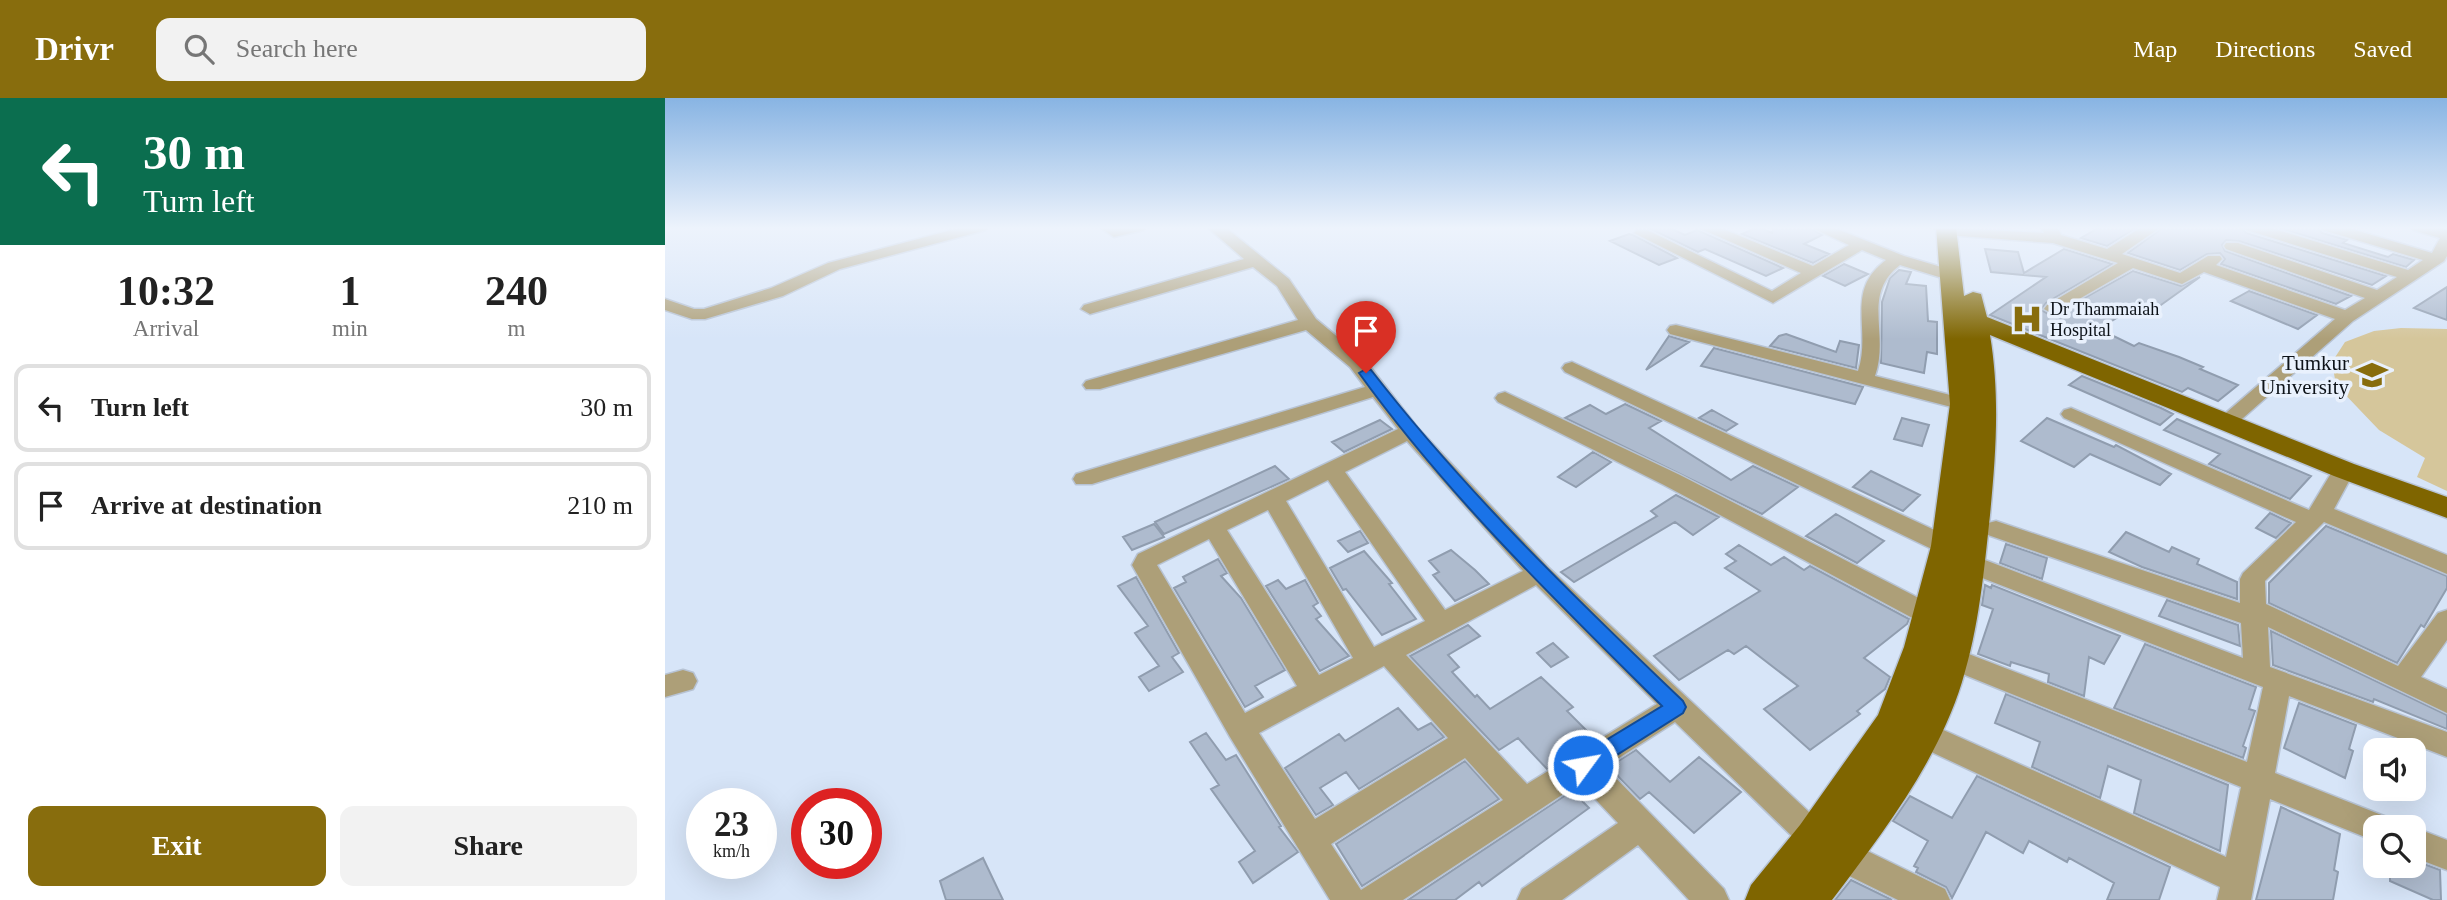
<!DOCTYPE html>
<style>
:root{--surface:#fff;--page:#f2f2f2;--text:#222;--muted:#767676;--line:#e0e0e0;--accent:#886d0d}
body{margin:0;font-family:Georgia,serif;background:var(--page);color:var(--text);height:100vh;display:flex;flex-direction:column;font-size:26px;white-space:nowrap}
*{box-sizing:border-box;margin:0}
p{font-size:23px;color:var(--muted)}
.icon{flex:none;width:38px;height:38px;fill:none;stroke:currentColor;stroke-width:2;stroke-linecap:round;stroke-linejoin:round}
.map{position:relative;flex:1;overflow:hidden}
.drawer{display:flex;flex-direction:column;background:var(--surface);width:665px}
.drawer>*{flex:none}
.banner{background:#0b6e4f;color:#fff;overflow:hidden}
.controls{position:absolute;left:1698px;top:640px;display:grid;gap:14px}
.controls a{display:grid;place-items:center;width:63px;height:63px;border-radius:14px;background:var(--surface);box-shadow:0 7px 28px #0002;font-size:35px}
.speed{position:absolute;left:21px;top:690px;display:flex;gap:14px;font-size:35px;font-weight:700;text-align:center}
.speed>*{display:grid;place-content:center;width:91px;height:91px;border-radius:50%;background:var(--surface);box-shadow:0 7px 28px #0002;line-height:1}
.speed small{font-size:18px;font-weight:400}
.speed .limit{border:10px solid #d22;background:#fff;color:#111}
.pin{position:absolute;display:grid;place-items:center;width:60px;height:60px;color:#fff;margin:-72px -30px;border-radius:50% 50% 50% 0;rotate:-45deg;box-shadow:0 0 7px #0007}
.pin .icon{rotate:45deg}
.me{position:absolute;width:77px;margin:-38px;rotate:58deg;stroke-linejoin:round;filter:drop-shadow(0 0 5px #0008)}
.turn{display:flex;align-items:center;gap:24px;height:147px;padding:0 28px;font-size:32px}
.turn .icon{width:91px;height:91px;stroke-width:2.5}
.turn b{display:block;font-size:49px;line-height:60px}
.eta{display:flex;justify-content:space-evenly;align-items:center;height:119px;text-align:center}
.eta b{font-size:42px;font-weight:700;line-height:49px}
.primary-button{display:flex;gap:14px;margin-top:auto;padding:14px 28px}
.primary-button a{flex:1;height:80px;border-radius:14px;background:var(--accent);color:#fff;font-size:28px;font-weight:700;line-height:80px;text-align:center}
.primary-button a+a{background:var(--page);color:var(--text)}
ul{padding:0;list-style:none}
li{display:flex;align-items:center;gap:21px;height:88px;margin:0 14px 10px;padding:0 14px;border:4px solid var(--line);border-radius:14px}
li div{flex:1}
li b{display:block;font-size:26px}
li em{font-style:normal}
header{display:flex;align-items:center;gap:42px;box-sizing:border-box;height:98px;padding:0 35px;background:var(--accent);color:#fff}
header strong{font-size:33px}
nav{display:flex;gap:38px;margin-inline-start:auto;font-size:24px}
.search{width:490px;height:63px;background:var(--page);display:flex;align-items:center;gap:18px;box-sizing:border-box;padding:0 24px;border-radius:14px;color:var(--muted);font-size:26px}
main{display:flex;flex:1;min-height:0}
.map>svg:first-child{display:block}
</style>
<header>
<strong>Drivr</strong>
<div class="search"><svg class="icon" aria-label="search" viewBox="0 0 24 24"><circle cx="10" cy="10" r="6"/><path d="M15 15l6 6"/></svg>Search here</div>
<nav><a>Map</a><a>Directions</a><a>Saved</a></nav>
</header>
<main>
<section class="drawer">
<div class="banner">
<div class="turn"><svg class="icon" aria-label="left" viewBox="0 0 24 24"><path d="M17 20v-9H6M10 6l-5 5 5 5"/></svg><div><b>30 m</b>Turn left</div></div>
</div>
<div class="eta">
<div><b>10:32</b><p>Arrival</p></div>
<div><b>1</b><p>min</p></div>
<div><b>240</b><p>m</p></div>
</div>
<ul>
<li><svg class="icon" aria-label="left" viewBox="0 0 24 24"><path d="M17 20v-9H6M10 6l-5 5 5 5"/></svg><div><b>Turn left</b></div><em>30 m</em></li>
<li><svg class="icon" aria-label="arrive" viewBox="0 0 24 24"><path d="M6 21V4h12l-3 4 3 4H6"/></svg><div><b>Arrive at destination</b></div><em>210 m</em></li>
</ul>
<div class="primary-button"><a>Exit</a><a>Share</a></div>
</section>
<div class="map">
<svg width="1782" height="802" viewBox="0 0 1782 802">
<rect width="100%" height="100%" fill="#d7e5f8"/>
<!-- green -->
<path fill="#d5c69b" d="M 1736,230 L 1782,231 L 1782,393 L 1752,379 L 1760,360 L 1714,332 L 1671,287 L 1667,264 L 1680,244 L 1709,233 Z"/>
<!-- building -->
<path fill="#aebbce" stroke="#909daf" stroke-width="2" d="M 1002,129 L 1020,137 L 1032,132 L 1118,170 L 1101,178 L 1040,151 L 1033,154 L 984,130 Z
M 1093,129 L 1107,135 L 1109,129 L 1143,129 L 1157,137 L 1139,146 L 1164,156 L 1148,165 L 1077,136 Z
M 1435,129 L 1472,129 L 1442,148 L 1416,140 Z
M 1499,129 L 1576,129 L 1581,135 L 1721,178 L 1707,187 L 1574,143 L 1561,142 L 1557,147 L 1560,153 L 1686,198 L 1671,206 L 1556,166 L 1560,161 L 1555,155 L 1542,156 L 1515,172 L 1463,155 Z
M 1612,129 L 1652,129 L 1657,135 L 1682,142 L 1678,145 L 1723,159 L 1728,156 L 1749,162 L 1741,169 Z
M 964,136 L 968,137 L 1012,160 L 994,167 L 945,143 Z
M 1320,151 L 1353,154 L 1359,175 L 1399,151 L 1447,166 L 1381,205 L 1376,212 L 1387,218 L 1468,173 L 1516,188 L 1535,179 L 1482,217 L 1466,211 L 1434,231 L 1469,248 L 1474,245 L 1514,259 L 1538,269 L 1535,271 L 1573,287 L 1553,303 L 1523,290 L 1517,294 L 1325,217 L 1381,179 L 1326,174 Z
M 1179,166 L 1203,176 L 1180,188 L 1158,178 Z
M 1234,172 L 1246,174 L 1241,186 L 1261,188 L 1263,223 L 1272,224 L 1272,256 L 1262,254 L 1259,275 L 1216,265 L 1217,204 L 1225,180 Z
M 1782,189 L 1782,222 L 1749,210 Z
M 1584,193 L 1652,217 L 1633,231 L 1566,203 Z
M 1121,236 L 1171,254 L 1175,243 L 1194,247 L 1191,270 L 1105,248 L 1114,238 Z
M 1004,238 L 1024,244 L 981,272 Z
M 1049,250 L 1198,289 L 1190,306 L 1036,268 Z
M 1417,278 L 1496,310 L 1508,316 L 1495,327 L 1404,287 Z
M 960,306 L 996,323 L 984,330 L 1066,382 L 1088,368 L 1133,389 L 1097,416 L 900,320 L 925,307 L 941,316 Z
M 1047,312 L 1072,326 L 1061,333 L 1034,320 Z
M 1237,320 L 1264,327 L 1257,348 L 1229,341 Z
M 1382,320 L 1449,349 L 1451,347 L 1506,376 L 1495,387 L 1425,356 L 1409,369 L 1356,343 Z
M 1512,321 L 1603,360 L 1646,378 L 1625,401 L 1544,366 L 1555,356 L 1499,332 Z
M 715,322 L 727,331 L 679,354 L 667,344 Z
M 928,354 L 946,364 L 911,389 L 893,379 Z
M 610,368 L 624,381 L 499,436 L 490,424 Z
M 1206,373 L 1255,397 L 1238,413 L 1188,389 Z
M 1011,397 L 1054,419 L 1028,437 L 1010,424 L 909,484 L 896,474 L 992,418 L 986,413 Z
M 1605,415 L 1626,425 L 1611,440 L 1591,430 Z
M 1171,416 L 1219,443 L 1192,465 L 1141,438 Z
M 489,426 L 499,439 L 467,452 L 458,439 Z
M 1661,428 L 1782,478 L 1782,490 L 1759,529 L 1756,527 L 1732,565 L 1604,505 L 1604,485 Z
M 695,433 L 703,445 L 683,454 L 673,443 Z
M 1461,434 L 1504,454 L 1507,449 L 1534,461 L 1532,466 L 1572,484 L 1572,501 L 1477,469 L 1444,454 Z
M 1341,446 L 1382,460 L 1377,481 L 1335,465 Z
M 1074,447 L 1106,467 L 1119,459 L 1139,472 L 1145,468 L 1244,521 L 1242,526 L 1199,560 L 1225,579 L 1220,591 L 1192,613 L 1195,616 L 1145,652 L 1099,611 L 1133,588 L 1081,548 L 1069,556 L 1063,552 L 1014,582 L 989,558 L 1095,493 L 1060,470 L 1071,463 L 1061,456 Z
M 786,452 L 810,472 L 824,486 L 790,503 L 768,477 L 774,474 L 764,463 Z
M 699,453 L 727,485 L 724,486 L 751,521 L 717,537 L 681,491 L 678,492 L 665,470 Z
M 553,461 L 562,475 L 556,478 L 576,500 L 620,572 L 590,588 L 598,599 L 580,609 L 509,490 L 521,484 L 518,479 Z
M 471,479 L 514,555 L 507,559 L 518,574 L 484,593 L 474,579 L 494,568 L 470,535 L 483,528 L 453,488 Z
M 613,482 L 621,491 L 640,482 L 653,505 L 648,508 L 656,518 L 651,521 L 684,558 L 655,573 L 601,488 Z
M 1320,487 L 1326,490 L 1327,487 L 1455,538 L 1439,566 L 1424,559 L 1419,598 L 1383,584 L 1384,576 L 1346,564 L 1345,568 L 1313,556 L 1328,511 L 1317,507 Z
M 1502,502 L 1573,527 L 1575,548 L 1494,518 Z
M 803,527 L 815,538 L 783,557 L 794,569 L 787,574 L 810,599 L 812,597 L 825,611 L 876,579 L 908,609 L 902,613 L 930,641 L 882,671 L 853,640 L 834,652 L 745,558 Z
M 1606,533 L 1782,617 L 1782,631 L 1709,601 L 1708,604 L 1608,567 Z
M 888,545 L 903,559 L 886,569 L 872,555 Z
M 1480,546 L 1591,589 L 1584,611 L 1590,613 L 1578,648 L 1581,650 L 1578,660 L 1449,610 Z
M 1341,596 L 1563,687 L 1555,753 L 1469,715 L 1476,682 L 1443,668 L 1435,700 L 1367,669 L 1375,644 L 1330,625 Z
M 1634,605 L 1691,627 L 1684,651 L 1688,653 L 1680,680 L 1619,650 Z
M 733,610 L 753,632 L 766,625 L 779,639 L 694,691 L 681,674 L 655,690 L 668,707 L 651,717 L 620,670 L 674,636 L 680,643 Z
M 541,635 L 561,662 L 571,657 L 616,728 L 614,729 L 633,754 L 588,785 L 574,764 L 590,753 L 546,691 L 554,687 L 525,644 Z
M 971,652 L 1005,684 L 1034,659 L 1076,694 L 1029,735 L 984,694 L 975,701 L 944,669 Z
M 800,663 L 834,701 L 697,788 L 671,746 Z
M 1312,678 L 1505,769 L 1494,802 L 1442,802 L 1449,785 L 1404,760 L 1402,764 L 1364,743 L 1358,755 L 1321,734 L 1287,800 L 1281,789 L 1251,774 L 1253,770 L 1249,768 L 1263,743 L 1228,723 L 1245,698 L 1287,720 Z
M 907,693 L 924,710 L 817,788 L 814,784 L 790,802 L 743,802 Z
M 1616,709 L 1675,736 L 1669,772 L 1673,774 L 1668,802 L 1591,802 Z
M 318,760 L 338,802 L 281,802 L 275,783 Z
M 1748,762 L 1775,772 L 1776,802 L 1768,802 L 1725,783 L 1725,768 L 1748,768 Z
M 1186,782 L 1227,802 L 1170,802 Z"/>
<g fill="none" stroke-linecap="round" stroke-linejoin="round">
<defs>
<path id="minor" d="M 298,129 L 324,129 L 321,132 L 175,171 L 118,198 L 40,221 L 27,221 L 0,212 L 0,201 L 29,211 L 39,211 L 106,190 L 163,165 Z
M 434,129 L 482,129 L 479,132 L 449,139 Z
M 542,129 L 560,129 L 624,181 L 651,221 L 699,261 L 752,329 L 883,469 L 1161,730 L 1188,746 L 1280,791 L 1285,802 L 1233,802 L 1164,768 L 1139,750 L 1010,624 L 940,669 L 1059,791 L 1064,802 L 1024,802 L 973,747 L 897,802 L 852,802 L 857,791 L 953,725 L 915,685 L 738,802 L 665,802 L 565,639 L 467,467 L 473,456 L 733,331 L 708,299 L 427,386 L 411,386 L 408,381 L 411,376 L 700,289 L 685,269 L 641,232 L 435,291 L 421,291 L 418,287 L 421,283 L 633,222 L 612,188 L 588,169 L 425,216 L 416,211 L 419,207 L 579,161 ZM 742,343 L 858,473 L 780,512 L 680,374 ZM 663,382 L 760,523 L 709,549 L 621,403 ZM 603,412 L 688,560 L 654,577 L 562,432 ZM 544,441 L 632,588 L 580,615 L 492,467 ZM 871,487 L 992,606 L 862,686 L 741,557 ZM 719,568 L 783,640 L 650,721 L 594,635 ZM 800,660 L 838,702 L 696,792 L 666,746 Z
M 1032,129 L 1053,129 L 1148,168 L 1184,147 L 1145,129 L 1167,129 L 1239,158 L 1293,174 L 1295,178 L 1287,183 L 1235,167 C 1196,197 1225,235 1210,278 L 1305,302 L 1308,306 L 1305,310 L 1298,312 L 1005,236 L 1002,232 L 1005,228 L 1011,227 L 1193,273 C 1207,231 1179,193 1221,162 L 1197,152 L 1108,205 L 969,135 L 972,132 L 982,132 L 1107,193 L 1136,175 Z
M 1265,129 L 1379,135 L 1376,129 L 1392,129 L 1396,137 L 1442,151 L 1477,129 L 1496,129 L 1457,156 L 1515,175 L 1543,158 L 1555,158 L 1557,161 L 1551,167 L 1680,212 L 1700,200 L 1561,151 L 1559,148 L 1561,145 L 1573,145 L 1712,192 L 1732,179 L 1582,132 L 1579,129 L 1603,129 L 1743,172 L 1758,162 L 1658,132 L 1655,129 L 1680,129 L 1767,155 L 1775,140 L 1748,132 L 1745,129 L 1771,129 L 1782,132 L 1782,158 L 1779,163 L 1688,223 L 1569,328 L 1555,328 L 1552,324 L 1555,320 L 1670,221 L 1539,174 L 1517,186 L 1468,170 L 1388,216 L 1379,211 L 1382,207 L 1453,165 L 1388,145 L 1282,137 Z
M 907,264 L 1291,442 L 1294,448 L 1291,454 L 1282,456 L 1273,454 L 900,274 L 897,270 L 900,266 Z
M 840,294 L 1015,377 L 1273,510 L 1277,517 L 1273,524 L 1264,527 L 1255,524 L 999,387 L 833,304 L 830,300 L 833,296 Z
M 1406,310 L 1644,412 L 1671,367 L 1687,367 L 1690,372 L 1669,411 L 1782,457 L 1782,476 L 1659,424 L 1600,483 L 1601,506 L 1733,568 L 1773,515 L 1782,512 L 1782,542 L 1756,579 L 1782,591 L 1782,615 L 1603,529 L 1605,569 L 1782,634 L 1782,659 L 1624,598 L 1610,675 L 1724,720 L 1729,730 L 1710,730 L 1710,743 L 1605,701 L 1586,802 L 1552,802 L 1555,789 L 1245,644 L 1240,635 L 1245,626 L 1255,623 L 1265,626 L 1561,759 L 1576,689 L 1263,562 L 1260,555 L 1263,548 L 1273,545 L 1283,548 L 1582,664 L 1598,589 L 1294,471 L 1291,465 L 1294,459 L 1303,457 L 1312,459 L 1578,560 L 1576,525 L 1323,437 L 1319,431 L 1323,425 L 1331,423 L 1575,505 L 1575,481 L 1578,475 L 1631,424 L 1399,320 L 1396,316 L 1399,312 Z
M 18,572 L 28,575 L 32,583 L 28,591 L 0,599 L 0,577 Z
M 1748,729 L 1782,742 L 1782,772 L 1748,759 Z"/>
<path id="major" d="M 1271,129 L 1291,129 L 1299,198 L 1308,194 L 1316,196 L 1322,219 L 1689,366 L 1782,399 L 1782,420 L 1669,378 L 1325,237 C 1335,298 1331,355 1325,417 C 1319,473 1314,530 1297,584 C 1272,665 1217,736 1167,802 L 1080,802 L 1086,787 L 1135,727 L 1213,617 L 1239,549 L 1266,448 L 1285,306 Z"/>
</defs>
<!-- minor casing -->
<use href="#minor" stroke="#b7c3d4" stroke-width="3"/>
<!-- major casing -->
<use href="#major" stroke="#b7c3d4" stroke-width="3"/>
<!-- minor -->
<use href="#minor" fill="#ad9f78" fill-rule="evenodd"/>
<!-- major -->
<use href="#major" fill="#7f6500" fill-rule="evenodd"/>
</g>
<!-- sky -->
<linearGradient id="sky" x2="0" y2="1"><stop stop-color="#88b4e3"/><stop offset="0.54" stop-color="#edf3fc"/><stop offset="1" stop-color="#edf3fc" stop-opacity="0"/></linearGradient>
<rect width="1782" height="241" fill="url(#sky)"/>
<!-- route -->
<path fill="#1a73e8" stroke="#114b97" stroke-width="2" d="M 701,271 L 706,272 C 800,393 908,498 1018,603 L 1021,609 L 1018,615 L 925,674 L 918,676 L 910,674 L 907,667 L 910,661 L 997,608 C 891,503 782,397 694,275 Z"/>
<!-- icons -->
<defs>
<symbol id="hospital-bare" viewBox="-9 -9 18 18"><path d="M-5-5h3v3.5h4V-5h3V5h-3V1.5h-4V5h-3Z" fill="#886d0d" stroke="#e9f1fd" stroke-width="2.5" paint-order="stroke"/></symbol>
<symbol id="university-bare" viewBox="-9 -9 18 18"><path d="M0-5L7-2L0 1L-7-2ZM-4 1L0 2.5L4 1V4Q0 6-4 4Z" fill="#886d0d" stroke="#e9f1fd" stroke-width="2.5" paint-order="stroke"/></symbol>
</defs>
<g fill-rule="evenodd">
<use href="#hospital-bare" x="1340" y="199" width="44" height="44"/>
<use href="#university-bare" x="1685" y="255" width="44" height="44"/>
</g>
<g text-anchor="middle" stroke-width="7" stroke-linejoin="round" paint-order="stroke">
<!-- far-poi labels -->
<g font-size="18" fill="#0d1218" stroke="#e9f1fd" text-anchor="start">
<text x="1385" y="217">Dr Thammaiah<tspan x="1385" dy="21">Hospital</tspan></text>
</g>
<!-- poi labels -->
<g font-size="21" fill="#0d1218" stroke="#e9f1fd" text-anchor="end">
<text x="1684" y="272">Tumkur<tspan x="1684" dy="24">University</tspan></text>
</g>
</g>
</svg>
<div class="controls">
<a><svg class="icon" aria-label="sound" viewBox="0 0 24 24"><path d="M4 9h4l5-4v14l-5-4H4zM17 9q2 3 0 6"/></svg></a>
<a><svg class="icon" aria-label="search" viewBox="0 0 24 24"><circle cx="10" cy="10" r="6"/><path d="M15 15l6 6"/></svg></a>
</div>
<div class="speed"><div>23<small>km/h</small></div><div class="limit">30</div></div>
<div class="pin" style="left:701px;top:275px;background:#d93025"><svg class="icon" aria-label="arrive" viewBox="0 0 24 24"><path d="M6 21V4h12l-3 4 3 4H6"/></svg></div>
<svg class="me" style="left:918px;top:667px" viewBox="-20 -20 40 40"><circle r="17" fill="#1a73e8" stroke="#fff" stroke-width="3"/><path d="M0-11L8 9 0 5-8 9z" fill="#fff"/></svg>
</div>
</main>
